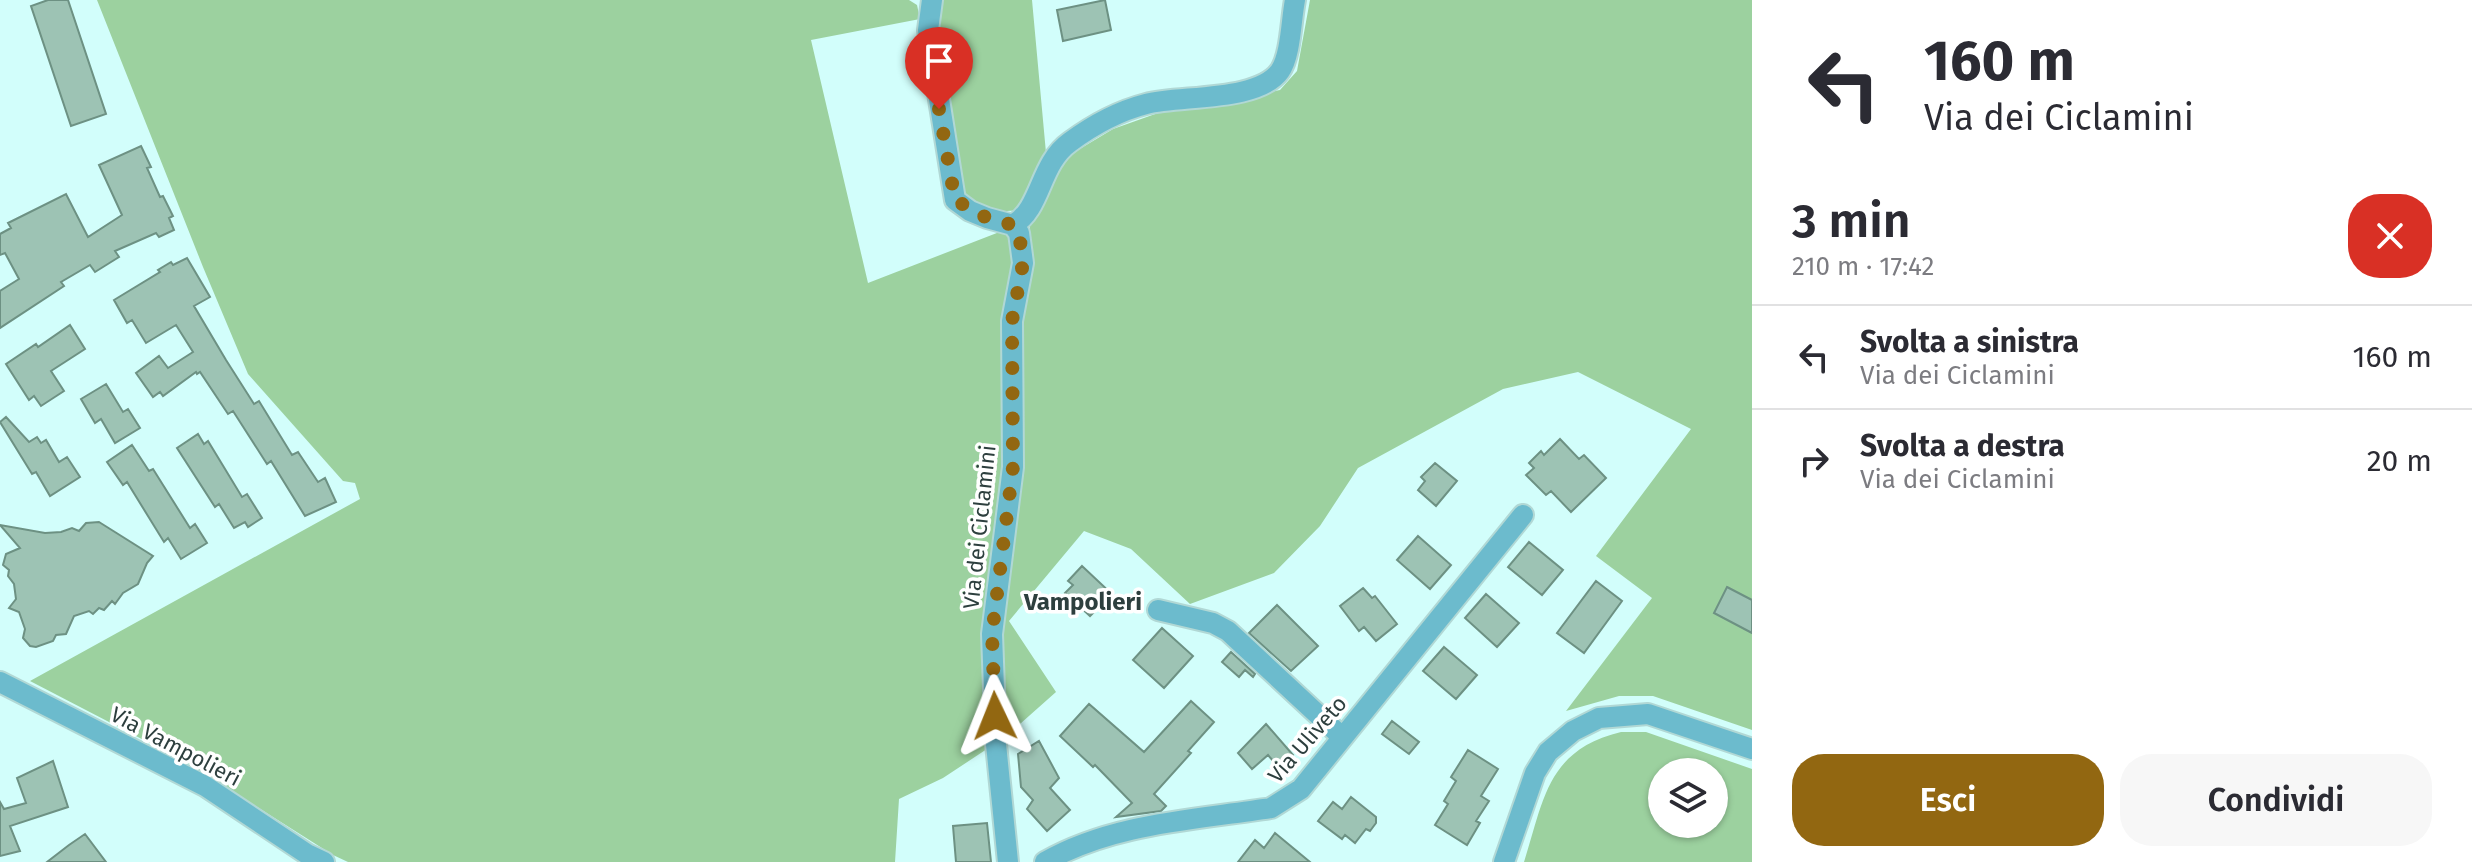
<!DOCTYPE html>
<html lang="it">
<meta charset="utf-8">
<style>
:root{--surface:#fff;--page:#f7f7f7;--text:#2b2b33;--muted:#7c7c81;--line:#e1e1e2;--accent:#926711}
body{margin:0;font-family:"Fira Sans",sans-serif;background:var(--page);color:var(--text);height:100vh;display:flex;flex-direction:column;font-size:30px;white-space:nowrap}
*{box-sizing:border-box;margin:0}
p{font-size:26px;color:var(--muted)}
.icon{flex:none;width:44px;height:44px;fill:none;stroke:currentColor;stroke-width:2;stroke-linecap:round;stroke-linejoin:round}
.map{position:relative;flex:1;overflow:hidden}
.sheet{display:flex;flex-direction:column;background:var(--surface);width:720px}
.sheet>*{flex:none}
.banner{background:#fff;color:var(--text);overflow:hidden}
.fabs{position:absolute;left:1648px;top:758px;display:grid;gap:16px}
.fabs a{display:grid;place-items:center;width:80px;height:80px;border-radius:50%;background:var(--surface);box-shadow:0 2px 6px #0004;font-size:40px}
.pin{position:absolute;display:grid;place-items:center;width:68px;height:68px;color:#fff;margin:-82px -34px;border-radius:50% 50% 50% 0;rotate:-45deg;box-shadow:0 0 8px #0007}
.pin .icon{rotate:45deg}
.me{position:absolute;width:88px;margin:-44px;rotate:358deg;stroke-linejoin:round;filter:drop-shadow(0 0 6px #0008)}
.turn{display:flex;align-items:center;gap:28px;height:168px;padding:0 40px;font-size:36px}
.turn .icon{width:104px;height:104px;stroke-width:2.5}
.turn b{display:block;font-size:56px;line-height:68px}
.round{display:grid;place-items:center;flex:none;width:84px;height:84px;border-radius:32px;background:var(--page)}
.summary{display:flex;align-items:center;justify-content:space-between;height:136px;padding:0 40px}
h1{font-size:48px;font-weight:600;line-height:60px}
.primary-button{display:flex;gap:16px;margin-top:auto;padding:16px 40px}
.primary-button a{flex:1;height:92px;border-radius:32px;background:var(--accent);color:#fff;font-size:32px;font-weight:600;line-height:92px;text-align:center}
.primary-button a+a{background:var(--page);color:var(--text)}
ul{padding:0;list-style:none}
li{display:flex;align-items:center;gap:24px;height:104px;padding:0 40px;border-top:2px solid var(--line)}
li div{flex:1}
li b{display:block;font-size:30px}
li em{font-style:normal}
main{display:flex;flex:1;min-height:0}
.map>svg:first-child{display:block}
</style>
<main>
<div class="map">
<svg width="1752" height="862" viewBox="0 0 1752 862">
<rect width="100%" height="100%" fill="#d2fefb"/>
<!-- green -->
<path fill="#9cd19f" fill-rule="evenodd" d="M 97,0 L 909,0 L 917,5 L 920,19 L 811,40 L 868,283 L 1002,231 L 1013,238 L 1018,261 L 990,747 L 943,778 L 899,799 L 895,862 L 348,862 L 333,855 L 186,762 L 30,681 L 360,499 L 355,483 L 343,481 L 248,374 L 203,267 Z
M 941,0 L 1032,0 L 1046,153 L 1036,187 L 1021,210 L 992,212 L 962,199 L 932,26 Z
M 1310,0 L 1752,0 L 1752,730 L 1653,696 L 1619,696 L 1566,711 L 1652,598 L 1596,556 L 1691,429 L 1578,372 L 1503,389 L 1358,468 L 1320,526 L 1274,573 L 1190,604 L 1131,549 L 1084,531 L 1009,621 L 1056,692 L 1002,740 L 997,629 L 1017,317 L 1027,265 L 1030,225 L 1062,166 L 1073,153 L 1113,129 L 1158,113 L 1280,90 L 1297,71 Z
M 1621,732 L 1646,732 L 1752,769 L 1752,862 L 1524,862 C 1544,799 1547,750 1621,732 ZM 1662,772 L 1714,772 L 1714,824 L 1662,824 Z"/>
<!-- building -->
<path fill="#9dc3b4" stroke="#6d9183" stroke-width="2" d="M 48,0 L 68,0 L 106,114 L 71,126 L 31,6 Z
M 1105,0 L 1111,30 L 1063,41 L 1057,10 Z
M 141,146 L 151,167 L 147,168 L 160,197 L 163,196 L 173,216 L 169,218 L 174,230 L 159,237 L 156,233 L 115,251 L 119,257 L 95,272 L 90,265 L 61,282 L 64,286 L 0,328 L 0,291 L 19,279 L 5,253 L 0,255 L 0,234 L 11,228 L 8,223 L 66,194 L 88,237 L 122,215 L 99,165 Z
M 187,258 L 210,297 L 194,306 L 226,360 L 254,404 L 259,401 L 292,455 L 298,452 L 318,482 L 325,478 L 336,502 L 305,516 L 271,461 L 267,464 L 233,411 L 228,414 L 200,372 L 197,374 L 196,372 L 163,396 L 160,392 L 153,397 L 136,373 L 159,356 L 168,368 L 193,352 L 176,325 L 146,343 L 132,320 L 127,323 L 114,300 L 160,272 L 158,270 L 171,262 L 173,265 Z
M 70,325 L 85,349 L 51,371 L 64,391 L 41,406 L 34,396 L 29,400 L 6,364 L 36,344 L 38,347 Z
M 106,384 L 123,412 L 128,409 L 140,428 L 115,443 L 101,419 L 95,423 L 81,399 Z
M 6,417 L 29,442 L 37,437 L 41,443 L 46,440 L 59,462 L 67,457 L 80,477 L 50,496 L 36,472 L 32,474 L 0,422 Z
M 198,434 L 204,444 L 208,441 L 242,497 L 247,494 L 262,518 L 248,527 L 245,522 L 234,528 L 219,504 L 215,507 L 177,448 Z
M 1560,439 L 1579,459 L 1584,455 L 1606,478 L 1571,512 L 1551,491 L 1546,495 L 1526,475 L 1534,468 L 1529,463 L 1541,451 L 1544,455 Z
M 132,445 L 149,471 L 153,469 L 190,528 L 195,524 L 207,543 L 181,559 L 168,538 L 164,542 L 127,482 L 123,485 L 107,462 Z
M 1435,463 L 1457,481 L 1436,506 L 1418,490 L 1425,481 L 1421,477 Z
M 99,522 L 153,556 L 147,563 L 138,584 L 123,593 L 115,604 L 112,601 L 104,610 L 99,608 L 93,614 L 89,611 L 74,616 L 66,634 L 56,635 L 53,641 L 36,647 L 30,646 L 23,638 L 25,629 L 19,612 L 9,608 L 16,599 L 14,584 L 8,576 L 9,570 L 3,565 L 6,554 L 20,548 L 0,525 L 45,533 L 61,532 L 72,528 L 79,531 L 86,523 Z
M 1418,536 L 1451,565 L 1430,589 L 1397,560 Z
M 1529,542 L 1563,570 L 1542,595 L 1508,567 Z
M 1082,566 L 1114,596 L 1101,611 L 1098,608 L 1090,616 L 1065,593 L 1073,585 L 1068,581 Z
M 1596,581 L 1622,601 L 1584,653 L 1557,633 Z
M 1727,587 L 1752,600 L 1752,633 L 1714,613 Z
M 1363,588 L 1372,598 L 1375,596 L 1397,624 L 1376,641 L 1364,627 L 1359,631 L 1340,606 Z
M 1486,594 L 1519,623 L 1497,647 L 1465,618 Z
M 1277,605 L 1318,646 L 1291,671 L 1249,633 Z
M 1162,628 L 1193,656 L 1164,688 L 1133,660 Z
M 1444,647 L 1477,675 L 1456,699 L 1423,671 Z
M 1231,652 L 1255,674 L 1253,677 L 1245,670 L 1239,677 L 1222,662 Z
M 1191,701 L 1214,722 L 1188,751 L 1191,753 L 1154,794 L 1166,806 L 1161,811 L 1116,817 L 1132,803 L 1095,765 L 1093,767 L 1060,736 L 1089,704 L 1144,752 Z
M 1392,721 L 1419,742 L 1409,754 L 1382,734 Z
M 1266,724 L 1293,755 L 1279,768 L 1268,755 L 1252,769 L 1238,753 Z
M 1039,741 L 1059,778 L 1050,788 L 1070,810 L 1047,831 L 1027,809 L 1033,800 L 1021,787 L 1018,754 Z
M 1468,750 L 1498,769 L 1481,796 L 1489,801 L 1476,821 L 1480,823 L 1467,845 L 1435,825 L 1448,804 L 1444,801 L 1456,781 L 1451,777 Z
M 53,761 L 68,807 L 10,826 L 20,851 L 0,856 L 0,802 L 4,809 L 26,803 L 17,778 Z
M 1351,797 L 1376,817 L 1376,823 L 1370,831 L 1366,829 L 1355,843 L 1345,835 L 1342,839 L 1318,821 L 1333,802 L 1342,809 Z
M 987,823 L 991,862 L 956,862 L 953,826 Z
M 1275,833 L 1310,862 L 1238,862 L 1255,840 L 1264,848 Z
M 85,834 L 106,862 L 47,862 L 69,845 Z"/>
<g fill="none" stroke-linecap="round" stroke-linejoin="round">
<defs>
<path id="minor" d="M 932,0 L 928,30 L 955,200 L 970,211 L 987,218 L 1013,225 L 1019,233 L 1023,263 L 1012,321 L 1013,467 L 992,634 L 996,744 L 1008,862
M 1013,225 C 1042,208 1039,164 1070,142 C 1093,125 1119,111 1146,104 C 1181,95 1258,102 1280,71 C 1291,55 1291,20 1295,0
M 1158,610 L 1213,623 L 1228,631 L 1342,737
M 0,682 L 205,786 L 307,854 L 324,862
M 1045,862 C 1113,823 1195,820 1271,808 L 1301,789 L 1523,515
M 1504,862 L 1535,773 L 1548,752 L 1573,731 L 1599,718 L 1648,714 L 1752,749"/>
</defs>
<!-- minor casing -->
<use href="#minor" stroke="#b1d8d5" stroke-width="24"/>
<!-- minor -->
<use href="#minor" stroke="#6cbbcd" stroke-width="20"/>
</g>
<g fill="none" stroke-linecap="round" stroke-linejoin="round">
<!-- route -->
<path stroke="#926711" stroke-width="14" stroke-dasharray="0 25.2" d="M 939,109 L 955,200 L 987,218 L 1013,225 L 1019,233 L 1023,263 L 1012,321 L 1013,467 L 992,634 L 995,716"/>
</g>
<g text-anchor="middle" stroke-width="7" stroke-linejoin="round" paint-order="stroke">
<!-- street labels -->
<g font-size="22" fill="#2d3f3e" stroke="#fff">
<text transform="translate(979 527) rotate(-84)" y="8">Via dei Ciclamini</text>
<text transform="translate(1307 739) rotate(-49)" y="8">Via Uliveto</text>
<text transform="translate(176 746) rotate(28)" y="8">Via Vampolieri</text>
</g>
<!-- neighbourhood labels -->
<g font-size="24" font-weight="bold" fill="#2d3f3e" stroke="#fff">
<text x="1083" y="610">Vampolieri</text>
</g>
</g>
</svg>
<div class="fabs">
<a><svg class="icon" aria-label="layers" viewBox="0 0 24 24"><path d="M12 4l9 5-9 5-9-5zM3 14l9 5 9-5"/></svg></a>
</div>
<div class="pin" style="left:939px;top:109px;background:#d93025"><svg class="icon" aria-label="arrive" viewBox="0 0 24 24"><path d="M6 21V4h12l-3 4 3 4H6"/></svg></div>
<svg class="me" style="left:995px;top:716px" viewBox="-20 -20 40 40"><path d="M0-17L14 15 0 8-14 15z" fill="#926711" stroke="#fff" stroke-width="4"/></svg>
</div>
<section class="sheet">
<div class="banner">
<div class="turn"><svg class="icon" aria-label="left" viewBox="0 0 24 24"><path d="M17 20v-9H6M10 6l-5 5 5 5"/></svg><div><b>160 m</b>Via dei Ciclamini</div></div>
</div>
<div class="summary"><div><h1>3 min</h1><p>210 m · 17:42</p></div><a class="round" style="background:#d93025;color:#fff"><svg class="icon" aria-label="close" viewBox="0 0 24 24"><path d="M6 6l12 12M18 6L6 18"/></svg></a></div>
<ul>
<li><svg class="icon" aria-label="left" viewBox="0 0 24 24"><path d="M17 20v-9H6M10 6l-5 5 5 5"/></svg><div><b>Svolta a sinistra</b><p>Via dei Ciclamini</p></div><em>160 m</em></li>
<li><svg class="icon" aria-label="right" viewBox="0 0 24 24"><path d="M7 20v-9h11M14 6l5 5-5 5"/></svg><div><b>Svolta a destra</b><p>Via dei Ciclamini</p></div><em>20 m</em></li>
</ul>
<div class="primary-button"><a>Esci</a><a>Condividi</a></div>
</section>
</main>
